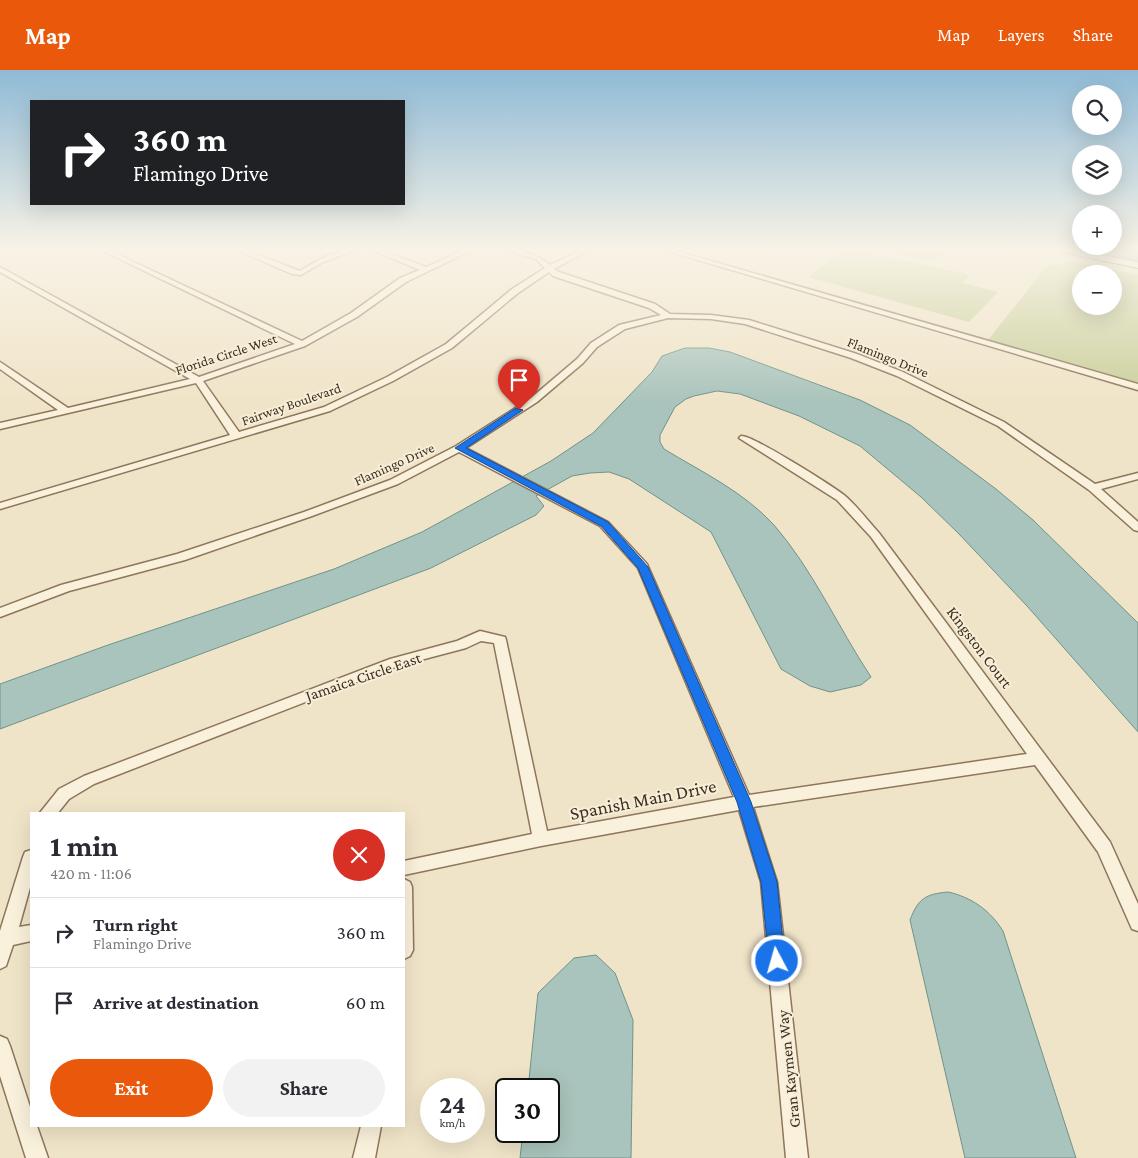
<!DOCTYPE html>
<meta charset="utf-8">
<style>
:root{--surface:#fff;--page:#f2f2f3;--text:#2b2b33;--muted:#7c7c81;--line:#e1e1e2;--accent:#ea580c}
body{margin:0;font-family:"Crimson Pro",serif;background:var(--page);color:var(--text);height:100vh;display:flex;flex-direction:column;font-size:19px;white-space:nowrap}
*{box-sizing:border-box;margin:0}
p{font-size:16px;color:var(--muted)}
.icon{flex:none;width:28px;height:28px;fill:none;stroke:currentColor;stroke-width:2;stroke-linecap:round;stroke-linejoin:round}
.map{position:relative;flex:1;overflow:hidden}
.sheet{position:absolute;left:30px;top:742px;width:375px;height:315px;display:flex;flex-direction:column;background:var(--surface);border-radius:0px;box-shadow:0 5px 20px #0002}
.sheet>*{flex:none}
.hud{position:absolute;left:30px;top:30px;width:375px;height:105px;border-radius:0px;box-shadow:0 5px 20px #0002;background:#202124;color:#fff;overflow:hidden}
.tools{position:absolute;left:1072px;top:15px;display:grid;gap:10px}
.tools a{display:grid;place-items:center;width:50px;height:50px;border-radius:50%;background:var(--surface);box-shadow:0 5px 20px #0002;font-size:25px}
.speed{position:absolute;left:420px;top:1008px;display:flex;gap:10px;font-size:25px;font-weight:700;text-align:center}
.speed>*{display:grid;place-content:center;width:65px;height:65px;border-radius:50%;background:var(--surface);box-shadow:0 5px 20px #0002;line-height:1}
.speed small{font-size:12px;font-weight:400}
.speed .limit{border:2px solid #111;border-radius:8px;background:#fff;color:#111}
.pin{position:absolute;display:grid;place-items:center;width:42px;height:42px;color:#fff;margin:-51px -21px;border-radius:50% 50% 50% 0;rotate:-45deg;box-shadow:0 0 5px #0007}
.pin .icon{rotate:45deg}
.me{position:absolute;width:55px;margin:-28px;rotate:354deg;stroke-linejoin:round;filter:drop-shadow(0 0 4px #0008)}
.turn{display:flex;align-items:center;gap:18px;height:105px;padding:0 20px;font-size:22px}
.turn .icon{width:65px;height:65px;stroke-width:2.5}
.turn b{display:block;font-size:35px;line-height:42px}
.round{display:grid;place-items:center;flex:none;width:52px;height:52px;border-radius:26px;background:var(--page)}
.headline{display:flex;align-items:center;justify-content:space-between;height:85px;padding:0 20px}
h1{font-size:30px;font-weight:700;line-height:38px}
.cta{display:flex;gap:10px;margin-top:auto;padding:10px 20px}
.cta a{flex:1;height:58px;border-radius:30px;background:var(--accent);color:#fff;font-size:20px;font-weight:700;line-height:58px;text-align:center}
.cta a+a{background:var(--page);color:var(--text)}
ul{padding:0;list-style:none}
li{display:flex;align-items:center;gap:15px;height:70px;padding:0 20px;border-top:1px solid var(--line)}
li div{flex:1}
li b{display:block;font-size:19px}
li em{font-style:normal}
header{display:flex;align-items:center;gap:30px;box-sizing:border-box;height:70px;padding:0 25px;background:var(--accent);color:#fff}
header strong{font-size:24px}
nav{display:flex;gap:28px;margin-inline-start:auto;font-size:18px}
.map>svg:first-child{display:block}
</style>
<header>
<strong>Map</strong>
<nav><a>Map</a><a>Layers</a><a>Share</a></nav>
</header>
<div class="map">
<svg width="1138" height="1088" viewBox="0 0 1138 1088">
<rect width="100%" height="100%" fill="#f0e4c8"/>
<!-- green -->
<path fill="#c9cf9b" fill-rule="evenodd" d="M 843,180 L 854,180 L 970,205 L 962,213 L 998,222 L 969,252 L 808,207 Z
M 880,180 L 948,180 L 934,191 Z
M 1074,191 L 1138,205 L 1138,314 L 988,270 L 1047,196 ZM 1081,204 L 1114,204 L 1114,236 L 1081,236 Z"/>
<!-- water -->
<path fill="#a9c4bc" stroke="#6f938a" d="M 1085,180 L 1138,180 L 1138,190 Z
M 685,278 L 709,278 L 730,282 L 860,330 L 910,355 L 996,419 L 1033,450 L 1138,553 L 1138,662 L 1027,536 L 959,464 L 921,427 L 860,376 L 799,346 L 740,324 L 717,321 L 694,326 L 686,329 L 675,337 L 660,365 L 660,372 L 664,379 C 702,402 744,422 774,455 C 813,500 838,557 871,607 L 861,615 L 830,622 L 810,616 L 781,599 L 711,462 L 629,409 L 609,402 L 590,403 L 572,406 L 536,426 L 544,436 L 536,445 L 431,498 L 0,659 L 0,614 L 108,575 L 334,499 L 422,462 L 551,391 L 593,363 L 652,302 L 662,286 Z
M 948,822 C 971,827 990,840 1003,861 L 1076,1088 L 965,1088 L 910,850 C 918,829 925,824 948,822 Z
M 596,885 L 615,903 L 633,950 L 631,1088 L 520,1088 L 523,1061 L 549,1061 L 549,1019 L 528,1019 L 538,923 L 574,888 Z"/>
<g fill="none" stroke-linecap="round" stroke-linejoin="round">
<defs>
<path id="street" d="M 101,180 L 108,180 L 302,271 L 351,243 L 400,208 L 420,200 L 374,181 L 373,180 L 381,180 L 426,197 L 464,180 L 472,180 L 406,212 L 357,247 L 305,276 L 203,311 L 239,362 L 324,337 L 387,307 L 446,274 L 512,219 L 545,198 L 536,189 L 508,181 L 507,180 C 523,180 538,185 550,195 L 582,180 L 589,180 L 554,199 L 559,202 L 655,234 L 670,244 L 711,245 L 749,250 L 857,284 L 903,302 L 1004,352 L 1095,414 L 1138,403 L 1138,409 L 1101,419 L 1138,452 L 1138,461 L 1134,460 L 1089,420 L 998,356 L 897,306 L 851,288 L 745,254 L 711,249 L 668,248 L 625,259 L 597,277 L 583,293 L 537,332 L 466,378 L 608,452 L 647,494 L 749,725 L 1027,684 L 871,467 L 837,430 L 739,368 L 741,366 C 751,364 832,416 844,425 C 857,436 868,451 879,463 L 1110,772 L 1138,834 L 1138,861 L 1132,859 L 1098,782 L 1035,695 L 753,737 L 777,812 L 808,1088 L 786,1088 L 761,812 L 739,740 L 541,776 L 404,805 L 404,791 L 532,764 L 494,573 L 481,571 L 466,578 L 398,596 L 94,714 L 69,729 L 57,744 L 39,744 L 59,719 L 84,706 L 390,589 L 457,571 L 480,561 L 505,567 L 506,570 L 547,761 L 734,727 L 638,498 L 600,456 L 459,382 L 398,414 L 312,446 L 185,490 L 69,521 L 0,547 L 0,538 L 61,515 L 177,484 L 304,442 L 390,410 L 456,376 L 531,328 L 577,289 L 591,273 L 619,255 L 661,245 L 649,238 L 553,206 L 549,202 L 518,223 L 452,278 L 393,311 L 330,341 L 0,439 L 0,433 L 230,365 L 196,313 L 0,359 L 0,353 L 58,340 L 0,299 L 0,292 L 68,338 L 190,309 L 0,202 L 0,197 L 199,307 L 295,274 Z
M 237,180 L 245,180 L 300,201 C 316,191 338,178 356,180 L 323,192 L 301,205 L 292,204 Z
M 664,180 L 673,180 L 1138,314 L 1138,320 Z
M 31,780 L 31,814 L 19,857 L 31,855 L 31,871 L 13,875 L 6,896 L 0,899 L 0,861 L 23,787 L 25,782 Z
M 404,809 L 410,812 L 412,817 L 413,880 L 410,886 L 404,889 Z
M 0,966 L 7,969 L 10,976 L 31,1040 L 31,1056 L 37,1056 L 48,1088 L 26,1088 L 0,1006 Z
M 361,1056 L 381,1056 L 375,1088 L 353,1088 Z"/>
<path id="secondary" d="M 1061,180 L 1077,180 L 1138,192 L 1138,198 L 1066,183 Z"/>
</defs>
<!-- street casing -->
<use href="#street" stroke="#8d765c" stroke-width="3"/>
<!-- secondary casing -->
<use href="#secondary" stroke="#6f573f" stroke-width="2"/>
<!-- street -->
<use href="#street" fill="#faf1dc" fill-rule="evenodd"/>
<!-- secondary -->
<use href="#secondary" fill="#faf1dc" fill-rule="evenodd"/>
</g>
<!-- sky -->
<linearGradient id="sky" x2="0" y2="1"><stop stop-color="#8fbad6"/><stop offset="0.54" stop-color="#f8f3e6"/><stop offset="1" stop-color="#f8f3e6" stop-opacity="0"/></linearGradient>
<rect width="1138" height="332" fill="url(#sky)"/>
<!-- route -->
<path fill="#1a73e8" stroke="#114b97" d="M 516,338 L 523,340 L 466,378 L 608,452 L 648,497 L 751,732 L 777,812 L 785,891 L 783,896 L 777,899 L 771,896 L 769,891 L 761,812 L 737,732 L 638,498 L 601,456 L 455,378 Z"/>
<g text-anchor="middle" stroke-width="4" stroke-linejoin="round" paint-order="stroke">
<!-- far-street labels -->
<g font-size="14" fill="#3d2e20" stroke="#f7eed8">
<text transform="translate(226 284) rotate(-18)" y="5">Florida Circle West</text>
<text transform="translate(888 287) rotate(22)" y="5">Flamingo Drive</text>
<text transform="translate(291 334) rotate(-19)" y="5">Fairway Boulevard</text>
<text transform="translate(394 394) rotate(-24)" y="5">Flamingo Drive</text>
</g>
<!-- street labels -->
<g font-size="16" fill="#3d2e20" stroke="#f7eed8">
<text transform="translate(980 577) rotate(53)" y="6">Kingston Court</text>
<text transform="translate(363 606) rotate(-19)" y="6">Jamaica Circle East</text>
<text transform="translate(788 999) rotate(-96)" y="6">Gran Kaymen Way</text>
</g>
<!-- near-street labels -->
<g font-size="19" fill="#3d2e20" stroke="#f7eed8">
<text transform="translate(643 729) rotate(-11)" y="7">Spanish Main Drive</text>
</g>
</g>
</svg>
<div class="tools">
<a><svg class="icon" aria-label="search" viewBox="0 0 24 24"><circle cx="10" cy="10" r="6"/><path d="M15 15l6 6"/></svg></a>
<a><svg class="icon" aria-label="layers" viewBox="0 0 24 24"><path d="M12 4l9 5-9 5-9-5zM3 14l9 5 9-5"/></svg></a>
<a>+</a>
<a>−</a>
</div>
<div class="speed"><div>24<small>km/h</small></div><div class="limit">30</div></div>
<div class="pin" style="left:519px;top:340px;background:#d93025"><svg class="icon" aria-label="arrive" viewBox="0 0 24 24"><path d="M6 21V4h12l-3 4 3 4H6"/></svg></div>
<svg class="me" style="left:777px;top:891px" viewBox="-20 -20 40 40"><circle r="17" fill="#1a73e8" stroke="#fff" stroke-width="3"/><path d="M0-11L8 9 0 5-8 9z" fill="#fff"/></svg>
<div class="hud">
<div class="turn"><svg class="icon" aria-label="right" viewBox="0 0 24 24"><path d="M7 20v-9h11M14 6l5 5-5 5"/></svg><div><b>360 m</b>Flamingo Drive</div></div>
</div>
<section class="sheet">
<div class="headline"><div><h1>1 min</h1><p>420 m · 11:06</p></div><a class="round" style="background:#d93025;color:#fff"><svg class="icon" aria-label="close" viewBox="0 0 24 24"><path d="M6 6l12 12M18 6L6 18"/></svg></a></div>
<ul>
<li><svg class="icon" aria-label="right" viewBox="0 0 24 24"><path d="M7 20v-9h11M14 6l5 5-5 5"/></svg><div><b>Turn right</b><p>Flamingo Drive</p></div><em>360 m</em></li>
<li><svg class="icon" aria-label="arrive" viewBox="0 0 24 24"><path d="M6 21V4h12l-3 4 3 4H6"/></svg><div><b>Arrive at destination</b></div><em>60 m</em></li>
</ul>
<div class="cta"><a>Exit</a><a>Share</a></div>
</section>
</div>
